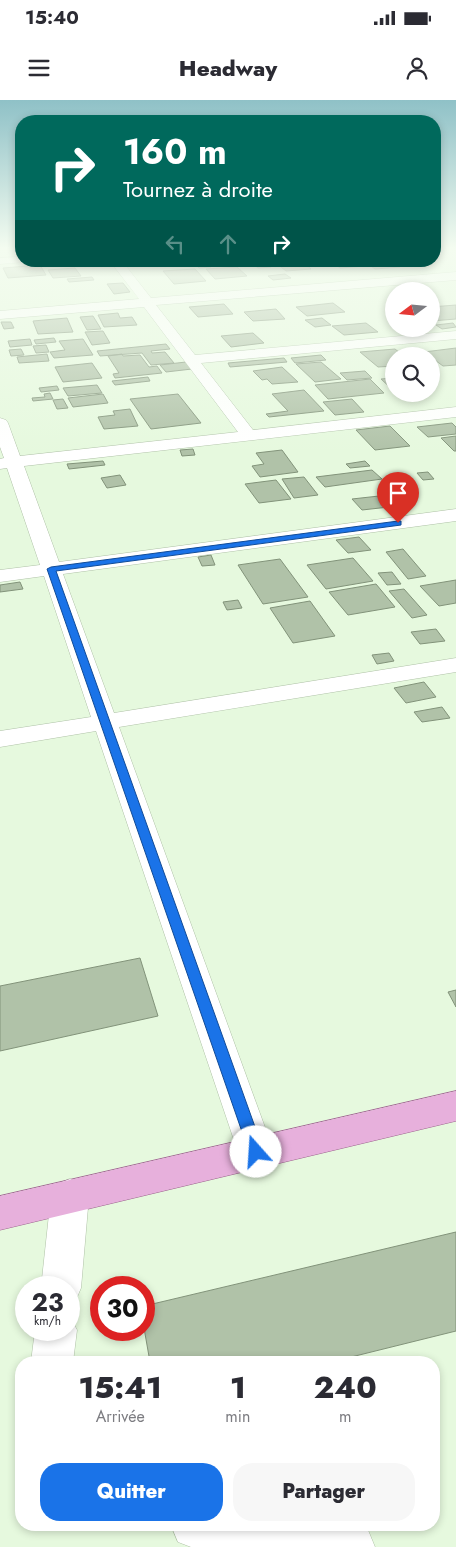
<!DOCTYPE html>
<html lang="fr">
<meta charset="utf-8">
<style>
:root{--surface:#fff;--page:#f7f7f7;--text:#2b2b33;--muted:#7c7c81;--accent:#1a73e8}
body{margin:0;font-family:Jost,sans-serif;background:var(--page);color:var(--text);height:100vh;display:flex;flex-direction:column;font-size:19px;white-space:nowrap}
*{box-sizing:border-box;margin:0}
p{font-size:16px;color:var(--muted)}
.icon{flex:none;width:28px;height:28px;fill:none;stroke:currentColor;stroke-width:2;stroke-linecap:round;stroke-linejoin:round}
.map{position:relative;flex:1;overflow:hidden}
.drawer{position:absolute;left:15px;top:1256px;width:425px;height:175px;display:flex;flex-direction:column;background:var(--surface);border-radius:20px;box-shadow:0 2px 8px #0003}
.drawer>*{flex:none}
.hud{position:absolute;left:15px;top:15px;width:426px;height:152px;border-radius:20px;box-shadow:0 2px 8px #0003;background:#00695c;color:#fff;overflow:hidden}
.needle{width:32px;rotate:254deg}
.buttons{position:absolute;left:385px;top:182px;display:grid;gap:10px}
.buttons a{display:grid;place-items:center;width:55px;height:55px;border-radius:50%;background:var(--surface);box-shadow:0 2px 8px #0003;font-size:25px}
.speed{position:absolute;left:15px;top:1176px;display:flex;gap:10px;font-size:25px;font-weight:700;text-align:center}
.speed>*{display:grid;place-content:center;width:65px;height:65px;border-radius:50%;background:var(--surface);box-shadow:0 2px 8px #0003;line-height:1}
.speed small{font-size:12px;font-weight:400}
.speed .limit{border:8px solid #d22;background:#fff;color:#111}
.pin{position:absolute;display:grid;place-items:center;width:42px;height:42px;color:#fff;margin:-51px -21px;border-radius:50% 50% 50% 0;rotate:-45deg;box-shadow:0 0 5px #0007}
.pin .icon{rotate:45deg}
.me{position:absolute;width:55px;margin:-28px;rotate:341deg;stroke-linejoin:round;filter:drop-shadow(0 0 4px #0008)}
.turn{display:flex;align-items:center;gap:18px;height:105px;padding:0 25px;font-size:22px}
.turn .icon{width:65px;height:65px;stroke-width:2.5}
.turn b{display:block;font-size:35px;line-height:42px}
.lanes{display:flex;align-items:center;height:48px;padding:0 25px;background:#0003;justify-content:center;gap:25px;direction:ltr}
.lanes .off{opacity:.35}
.eta{display:flex;justify-content:space-evenly;align-items:center;height:85px;text-align:center}
.eta b{font-size:30px;font-weight:800;line-height:35px}
.primary-button{display:flex;gap:10px;margin-top:auto;padding:10px 25px}
.primary-button a{flex:1;height:58px;border-radius:20px;background:var(--accent);color:#fff;font-size:20px;font-weight:800;line-height:58px;text-align:center}
.primary-button a+a{background:var(--page);color:var(--text)}
.status{display:flex;justify-content:space-between;align-items:center;height:35px;padding:0 25px;background:var(--surface);direction:ltr}
.status svg{height:14px;fill:currentColor}
header{display:flex;justify-content:space-between;align-items:center;height:65px;padding:0 25px;background:var(--surface);font-size:22px;font-weight:800}
.map>svg:first-child{display:block}
</style>
<div class="status"><b>15:40</b><svg viewBox="0 0 49 12"><path d="M0 12V9h3v3zM5 12V6h3v6zM10 12V3h3v9zM15 12V0h3v12zM26 1h20v11H26zM47 4h2v5h-2z"/></svg></div>
<header><svg class="icon" aria-label="menu" viewBox="0 0 24 24"><path d="M4 6h16M4 12h16M4 18h16"/></svg>Headway<svg class="icon" aria-label="person" viewBox="0 0 24 24"><circle cx="12" cy="8" r="4"/><path d="M4 21q1-7 8-7t8 7"/></svg></header>
<div class="map">
<svg width="456" height="1447" viewBox="0 0 456 1447">
<rect width="100%" height="100%" fill="#e6f9de"/>
<!-- building -->
<path fill="#b0c2a8" stroke="#82937a" d="M 192,161 L 204,161 L 211,167 L 199,168 Z
M 210,161 L 245,161 L 247,163 L 215,165 Z
M 302,161 L 311,169 L 286,171 L 276,163 Z
M 331,161 L 359,161 L 365,166 L 340,168 Z
M 364,161 L 391,161 L 400,167 L 375,169 Z
M 265,162 L 271,167 L 258,168 L 252,163 Z
M 40,165 L 46,175 L 8,178 L 3,168 Z
M 237,167 L 247,176 L 215,179 L 206,169 Z
M 75,168 L 81,176 L 53,178 L 48,170 Z
M 195,169 L 206,181 L 174,184 L 163,171 Z
M 285,174 L 291,178 L 273,180 L 268,176 Z
M 92,177 L 94,180 L 69,182 L 67,179 Z
M 123,183 L 130,192 L 114,194 L 107,184 Z
M 333,203 L 345,212 L 307,216 L 296,207 Z
M 224,204 L 233,214 L 198,217 L 189,207 Z
M 456,205 L 456,219 L 431,221 L 431,207 Z
M 276,209 L 285,219 L 253,221 L 244,212 Z
M 118,213 L 120,218 L 132,217 L 137,225 L 104,227 L 98,215 Z
M 93,216 L 101,229 L 87,230 L 80,217 Z
M 67,218 L 73,232 L 38,234 L 33,221 Z
M 322,218 L 331,225 L 315,227 L 305,220 Z
M 1,222 L 11,222 L 14,228 L 4,229 Z
M 366,223 L 378,232 L 344,235 L 332,226 Z
M 453,223 L 456,227 L 442,229 L 436,225 Z
M 103,231 L 110,243 L 92,245 L 85,232 Z
M 253,233 L 264,243 L 231,247 L 221,236 Z
M 54,238 L 56,242 L 36,244 L 34,240 Z
M 30,239 L 32,245 L 10,247 L 8,241 Z
M 83,239 L 93,255 L 54,258 L 50,252 L 65,250 L 59,241 Z
M 166,244 L 170,249 L 151,251 L 152,253 L 165,252 L 174,263 L 151,265 L 142,253 L 100,256 L 97,251 Z
M 46,245 L 49,252 L 36,253 L 33,246 Z
M 456,248 L 456,265 L 443,266 L 424,252 Z
M 21,249 L 24,255 L 11,256 L 9,250 Z
M 395,249 L 404,256 L 394,256 L 394,266 L 378,267 L 360,252 Z
M 47,254 L 49,261 L 19,263 L 17,257 Z
M 122,254 L 123,256 L 140,255 L 149,267 L 157,266 L 162,273 L 115,278 L 113,274 L 119,273 L 108,256 Z
M 321,255 L 326,260 L 295,263 L 291,258 Z
M 284,258 L 287,262 L 230,267 L 228,263 Z
M 186,262 L 192,269 L 166,272 L 160,265 Z
M 321,262 L 341,279 L 315,282 L 296,264 Z
M 92,263 L 102,278 L 63,282 L 55,267 Z
M 282,267 L 298,282 L 272,284 L 267,279 L 262,280 L 253,271 Z
M 365,271 L 372,278 L 347,280 L 340,273 Z
M 148,277 L 150,281 L 115,285 L 112,281 Z
M 394,278 L 394,291 L 381,279 Z
M 370,279 L 384,293 L 328,299 L 315,285 Z
M 97,285 L 102,293 L 68,296 L 63,288 Z
M 57,286 L 59,290 L 41,292 L 39,288 Z
M 304,290 L 324,311 L 269,317 L 266,314 L 288,311 L 272,294 Z
M 50,293 L 53,299 L 33,301 L 32,298 L 45,297 L 44,294 Z
M 103,294 L 108,303 L 73,307 L 68,298 Z
M 178,294 L 201,323 L 151,329 L 130,299 Z
M 63,299 L 68,308 L 57,309 L 53,300 Z
M 352,299 L 364,312 L 335,315 L 323,302 Z
M 130,309 L 138,326 L 104,329 L 98,317 L 115,315 L 113,311 Z
M 452,323 L 456,327 L 456,334 L 428,337 L 417,327 Z
M 390,326 L 410,346 L 375,350 L 356,330 Z
M 456,336 L 456,351 L 454,351 L 441,338 Z
M 193,349 L 195,355 L 182,356 L 180,350 Z
M 282,350 L 298,372 L 260,377 L 252,366 L 264,364 L 256,353 Z
M 103,361 L 105,365 L 69,369 L 67,364 Z
M 365,361 L 370,366 L 350,368 L 346,364 Z
M 372,370 L 382,379 L 325,387 L 316,377 Z
M 428,372 L 434,379 L 423,380 L 417,373 Z
M 120,375 L 126,385 L 107,388 L 101,378 Z
M 304,377 L 318,395 L 294,398 L 282,379 Z
M 276,380 L 291,399 L 259,403 L 245,384 Z
M 410,393 L 416,399 L 402,401 L 397,394 Z
M 388,395 L 398,406 L 362,410 L 352,399 Z
M 359,437 L 371,450 L 348,453 L 336,440 Z
M 403,449 L 426,476 L 408,479 L 386,452 Z
M 211,455 L 215,465 L 202,466 L 198,457 Z
M 353,458 L 373,481 L 326,489 L 307,465 Z
M 280,459 L 308,497 L 263,504 L 238,465 Z
M 392,472 L 401,484 L 387,485 L 378,473 Z
M 456,480 L 456,503 L 439,506 L 420,486 Z
M 20,482 L 23,489 L 0,492 L 0,485 Z
M 376,484 L 395,507 L 348,515 L 329,492 Z
M 404,489 L 427,515 L 412,518 L 389,491 Z
M 238,500 L 242,508 L 227,510 L 223,502 Z
M 310,501 L 335,536 L 293,543 L 270,508 Z
M 436,529 L 445,541 L 420,544 L 411,532 Z
M 389,553 L 394,561 L 377,564 L 372,555 Z
M 424,582 L 436,597 L 406,603 L 394,588 Z
M 442,607 L 450,618 L 422,622 L 414,612 Z
M 140,858 L 158,916 L 0,951 L 0,886 Z
M 456,890 L 456,907 L 448,892 Z
M 456,1132 L 456,1231 L 331,1262 L 150,1262 L 144,1228 L 144,1206 Z"/>
<g fill="none" stroke-linecap="round" stroke-linejoin="round">
<defs>
<path id="minor" d="M 21,157 L 21,161 L 25,162 L 0,164 L 0,158 Z
M 110,161 L 122,161 L 151,198 L 456,172 L 456,180 L 156,205 L 195,255 L 456,231 L 456,239 L 201,263 L 253,330 L 456,307 L 456,317 L 24,366 L 59,462 L 456,409 L 456,421 L 63,474 L 114,613 L 456,558 L 456,572 L 119,627 L 274,1052 L 269,1063 L 256,1068 L 243,1063 L 238,1052 L 96,631 L 0,647 L 0,631 L 91,617 L 44,476 L 0,482 L 0,470 L 40,465 L 7,368 L 0,369 L 0,359 L 4,358 L 0,347 L 0,318 L 6,320 L 8,323 L 20,356 L 238,332 L 144,207 L 0,219 L 0,211 L 139,199 Z
M 70,1079 L 83,1084 L 89,1096 L 81,1188 L 75,1202 L 69,1204 L 69,1188 L 41,1188 L 51,1096 L 57,1084 Z
M 69,1215 L 77,1230 L 73,1262 L 31,1262 L 35,1230 L 69,1230 Z
M 171,1425 L 356,1425 L 368,1430 L 375,1447 L 191,1447 L 178,1442 Z"/>
<path id="major" d="M 456,991 L 456,1021 L 0,1130 L 0,1096 Z"/>
</defs>
<!-- minor casing -->
<use href="#minor" stroke="#afc1a7" stroke-width="1"/>
<!-- major casing -->
<use href="#major" stroke="#9d648f" stroke-width="1"/>
<!-- minor -->
<use href="#minor" fill="#fff" fill-rule="evenodd"/>
<!-- major -->
<use href="#major" fill="#e7b0dc" fill-rule="evenodd"/>
</g>
<!-- sky -->
<linearGradient id="sky" x2="0" y2="1"><stop stop-color="#8fc1c7"/><stop offset="0.42" stop-color="#f4fcf0"/><stop offset="1" stop-color="#f4fcf0" stop-opacity="0"/></linearGradient>
<rect width="456" height="353" fill="url(#sky)"/>
<!-- route -->
<path fill="#1a73e8" stroke="#114b97" d="M 398,421 L 401,421 L 401,425 L 56,471 L 264,1052 L 262,1057 L 256,1059 L 251,1057 L 249,1052 L 47,469 L 51,467 Z"/>
</svg>
<div class="buttons">
<a><svg class="needle" viewBox="-14 -14 28 28"><path d="M0-13l5 13h-10z" fill="#e53935"/><path d="M0 13l5-13h-10z" fill="#7c7c81"/></svg></a>
<a><svg class="icon" aria-label="search" viewBox="0 0 24 24"><circle cx="10" cy="10" r="6"/><path d="M15 15l6 6"/></svg></a>
</div>
<div class="speed"><div>23<small>km/h</small></div><div class="limit">30</div></div>
<div class="pin" style="left:398px;top:423px;background:#d93025"><svg class="icon" aria-label="arrive" viewBox="0 0 24 24"><path d="M6 21V4h12l-3 4 3 4H6"/></svg></div>
<svg class="me" style="left:256px;top:1052px" viewBox="-20 -20 40 40"><circle r="19" fill="#fff"/><path d="M0-13L10 11 0 6-10 11z" fill="#1a73e8"/></svg>
<div class="hud">
<div class="turn"><svg class="icon" aria-label="right" viewBox="0 0 24 24"><path d="M7 20v-9h11M14 6l5 5-5 5"/></svg><div><b>160 m</b>Tournez à droite</div></div>
<div class="lanes"><svg class="icon off" aria-label="left" viewBox="0 0 24 24"><path d="M17 20v-9H6M10 6l-5 5 5 5"/></svg><svg class="icon off" aria-label="ahead" viewBox="0 0 24 24"><path d="M12 20V5M6 11l6-6 6 6"/></svg><svg class="icon" aria-label="right" viewBox="0 0 24 24"><path d="M7 20v-9h11M14 6l5 5-5 5"/></svg></div>
</div>
<section class="drawer">
<div class="eta">
<div><b>15:41</b><p>Arrivée</p></div>
<div><b>1</b><p>min</p></div>
<div><b>240</b><p>m</p></div>
</div>
<div class="primary-button"><a>Quitter</a><a>Partager</a></div>
</section>
</div>
